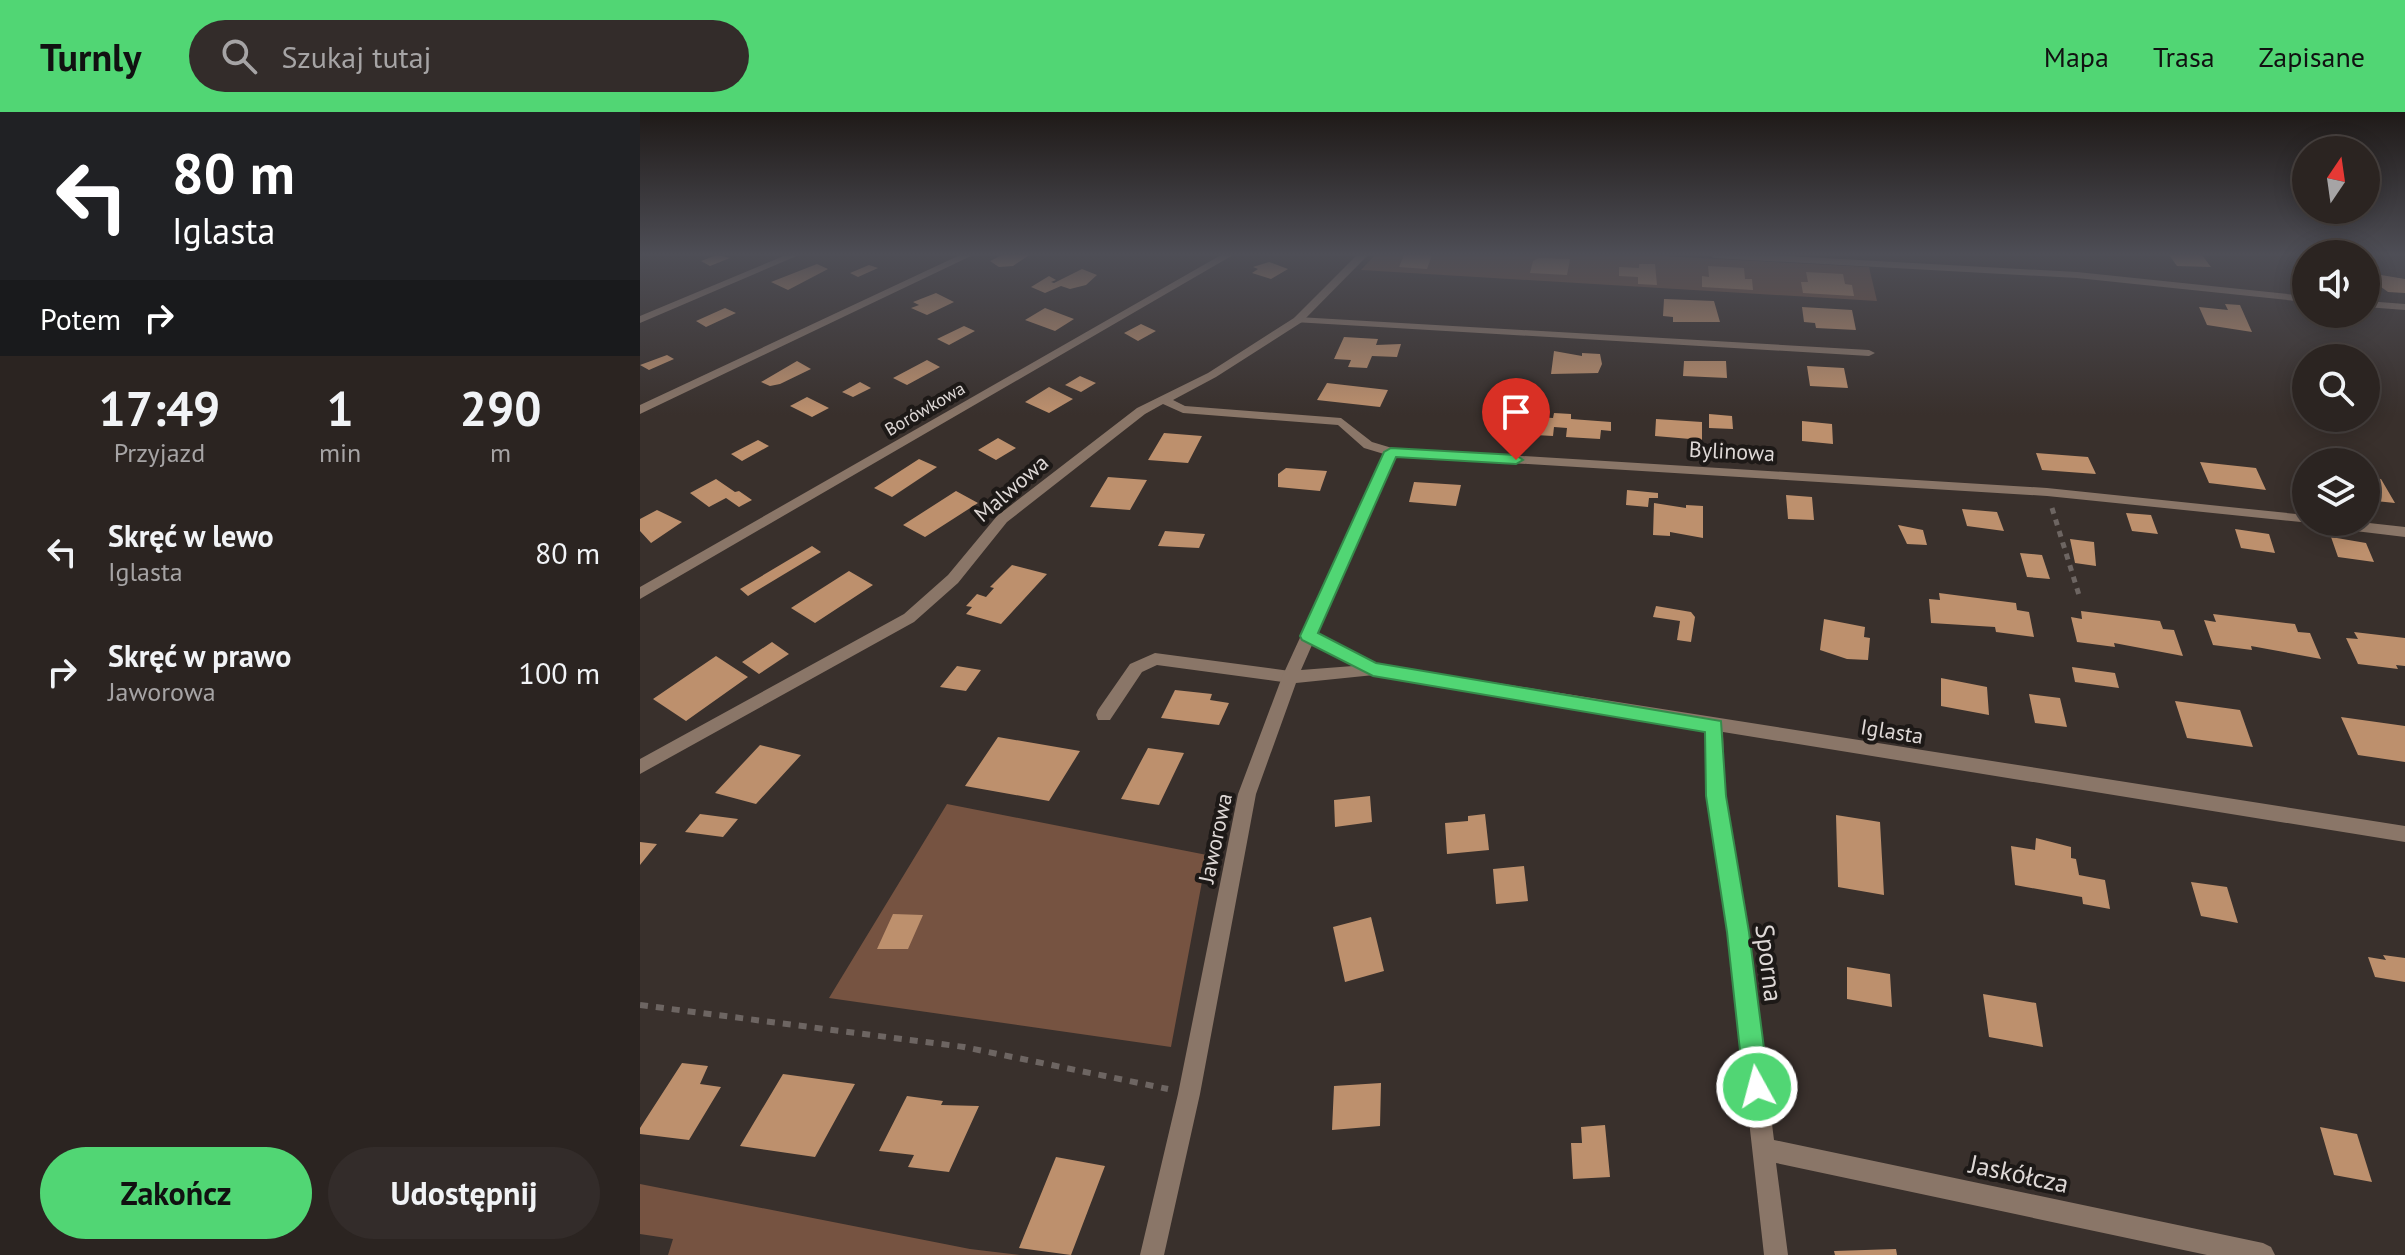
<!DOCTYPE html>
<html lang="pl">
<meta charset="utf-8">
<style>
:root{--surface:#2b2421;--page:#332c2a;--text:#f1f3f6;--muted:#a6a4a5;--line:#47413f;--accent:#51d674}
body{margin:0;font-family:"PT Sans",sans-serif;background:var(--page);color:var(--text);height:100vh;display:flex;flex-direction:column;font-size:30px;white-space:nowrap}
*{box-sizing:border-box;margin:0}
p{font-size:26px;color:var(--muted)}
.icon{flex:none;width:44px;height:44px;fill:none;stroke:currentColor;stroke-width:2;stroke-linecap:round;stroke-linejoin:round}
.map{position:relative;flex:1;overflow:hidden}
.panel{display:flex;flex-direction:column;background:var(--surface);width:640px}
.panel>*{flex:none}
.top-card{background:#202124;color:#fff;overflow:hidden}
.needle{width:52px;rotate:13deg}
.buttons{position:absolute;left:1652px;top:24px;display:grid;gap:16px}
.buttons a{display:grid;place-items:center;width:88px;height:88px;border-radius:50%;background:var(--surface);box-shadow:0 4px 20px #0003,0 0 0 2px var(--line);font-size:40px}
.pin{position:absolute;display:grid;place-items:center;width:68px;height:68px;color:#fff;margin:-82px -34px;border-radius:50% 50% 50% 0;rotate:-45deg;box-shadow:0 0 8px #0007}
.pin .icon{rotate:45deg}
.me{position:absolute;width:88px;margin:-44px;rotate:353deg;stroke-linejoin:round;filter:drop-shadow(0 0 6px #0008)}
.turn{display:flex;align-items:center;gap:28px;height:168px;padding:0 40px;font-size:36px}
.turn .icon{width:104px;height:104px;stroke-width:2.5}
.turn b{display:block;font-size:56px;line-height:68px}
.then{display:flex;align-items:center;height:76px;padding:0 40px;background:#0003;gap:16px;font-size:30px}
.eta{display:flex;justify-content:space-evenly;align-items:center;height:136px;text-align:center}
.eta b{font-size:48px;font-weight:800;line-height:56px}
.button{display:flex;gap:16px;margin-top:auto;padding:16px 40px}
.button a{flex:1;height:92px;border-radius:48px;background:var(--accent);color:#111;font-size:32px;font-weight:800;line-height:92px;text-align:center}
.button a+a{background:var(--page);color:var(--text)}
ul{padding:0;list-style:none}
li{display:flex;align-items:center;gap:24px;height:120px;padding:0 40px}
li div{flex:1}
li b{display:block;font-size:30px}
li em{font-style:normal}
header{display:flex;align-items:center;gap:48px;box-sizing:border-box;height:112px;padding:0 40px;background:var(--accent);color:#111}
header strong{font-size:38px}
nav{display:flex;gap:44px;margin-inline-start:auto;font-size:28px}
.search{width:560px;height:72px;background:var(--page);display:flex;align-items:center;gap:20px;box-sizing:border-box;padding:0 28px;border-radius:44px;color:var(--muted);font-size:30px}
main{display:flex;flex:1;min-height:0}
.map>svg:first-child{display:block}
</style>
<header>
<strong>Turnly</strong>
<div class="search"><svg class="icon" aria-label="search" viewBox="0 0 24 24"><circle cx="10" cy="10" r="6"/><path d="M15 15l6 6"/></svg>Szukaj tutaj</div>
<nav><a>Mapa</a><a>Trasa</a><a>Zapisane</a></nav>
</header>
<main>
<section class="panel">
<div class="top-card">
<div class="turn"><svg class="icon" aria-label="left" viewBox="0 0 24 24"><path d="M17 20v-9H6M10 6l-5 5 5 5"/></svg><div><b>80 m</b>Iglasta</div></div>
<div class="then">Potem<svg class="icon" aria-label="right" viewBox="0 0 24 24"><path d="M7 20v-9h11M14 6l5 5-5 5"/></svg></div>
</div>
<div class="eta">
<div><b>17:49</b><p>Przyjazd</p></div>
<div><b>1</b><p>min</p></div>
<div><b>290</b><p>m</p></div>
</div>
<ul>
<li><svg class="icon" aria-label="left" viewBox="0 0 24 24"><path d="M17 20v-9H6M10 6l-5 5 5 5"/></svg><div><b>Skręć w lewo</b><p>Iglasta</p></div><em>80 m</em></li>
<li><svg class="icon" aria-label="right" viewBox="0 0 24 24"><path d="M7 20v-9h11M14 6l5 5-5 5"/></svg><div><b>Skręć w prawo</b><p>Jaworowa</p></div><em>100 m</em></li>
</ul>
<div class="button"><a>Zakończ</a><a>Udostępnij</a></div>
</section>
<div class="map">
<svg width="1765" height="1143" viewBox="0 0 1765 1143">
<rect width="100%" height="100%" fill="#39302c"/>
<!-- green -->
<path fill="#765341" d="M 735,143 L 1001,143 L 1229,155 L 1237,189 L 721,158 Z
M 307,692 L 567,743 L 531,935 L 189,886 Z
M 0,1072 L 330,1137 L 380,1143 L 28,1143 L 33,1127 L 0,1122 Z"/>
<!-- building -->
<path fill="#bd906d" d="M 77,143 L 90,146 L 70,154 L 61,149 Z
M 362,143 L 389,143 L 373,154 L 359,155 L 350,149 Z
M 764,143 L 792,143 L 787,157 L 759,155 Z
M 1529,143 L 1562,143 L 1571,155 L 1537,154 Z
M 899,146 L 930,147 L 927,163 L 890,161 L 893,149 Z
M 629,150 L 648,157 L 631,167 L 612,161 L 618,157 L 613,155 Z
M 177,152 L 188,157 L 148,178 L 131,170 Z
M 999,152 L 1015,152 L 1017,173 L 998,172 L 998,165 L 979,164 L 979,155 L 999,156 Z
M 229,153 L 238,156 L 218,165 L 210,161 Z
M 1068,154 L 1104,156 L 1105,167 L 1112,167 L 1113,178 L 1062,175 L 1062,164 L 1069,165 Z
M 442,157 L 457,163 L 446,173 L 430,177 L 421,174 L 405,181 L 391,175 L 409,164 L 416,168 L 411,170 L 414,171 Z
M 1166,160 L 1203,162 L 1205,172 L 1212,173 L 1214,184 L 1163,181 L 1161,170 L 1168,170 Z
M 1735,162 L 1765,167 L 1765,181 L 1748,180 L 1737,172 Z
M 296,181 L 314,190 L 287,203 L 271,196 L 279,193 L 273,190 Z
M 1024,187 L 1074,189 L 1080,210 L 1033,210 L 1033,205 L 1023,204 Z
M 1585,192 L 1600,193 L 1612,220 L 1567,213 L 1559,195 L 1588,198 Z
M 1162,195 L 1212,198 L 1216,218 L 1176,216 L 1175,211 L 1164,210 Z
M 85,196 L 96,201 L 66,215 L 56,209 Z
M 405,196 L 434,207 L 415,219 L 385,208 Z
M 501,212 L 516,219 L 498,229 L 484,221 Z
M 324,214 L 335,219 L 309,233 L 297,227 Z
M 704,225 L 738,227 L 736,233 L 761,232 L 757,245 L 732,244 L 727,256 L 708,255 L 711,248 L 694,247 Z
M 914,239 L 942,244 L 942,241 L 960,242 L 962,252 L 958,261 L 911,262 Z
M 27,243 L 34,247 L 9,258 L 0,253 Z
M 287,248 L 300,255 L 267,273 L 253,266 Z
M 157,249 L 171,257 L 140,272 L 130,274 L 121,270 Z
M 1044,249 L 1086,249 L 1087,266 L 1043,264 Z
M 1167,254 L 1204,256 L 1208,276 L 1170,274 Z
M 440,264 L 456,271 L 441,280 L 425,273 Z
M 220,270 L 231,276 L 213,285 L 202,280 Z
M 687,271 L 748,278 L 740,295 L 677,288 Z
M 409,275 L 433,287 L 409,301 L 385,290 Z
M 167,285 L 189,296 L 172,305 L 150,294 Z
M 914,301 L 931,302 L 931,307 L 971,310 L 971,319 L 961,318 L 960,327 L 926,325 L 927,316 L 914,315 L 913,324 L 895,323 L 898,305 L 913,306 Z
M 1069,302 L 1092,304 L 1093,317 L 1069,316 Z
M 1016,307 L 1062,310 L 1062,328 L 1015,324 Z
M 1162,309 L 1192,312 L 1193,332 L 1162,329 Z
M 524,321 L 562,324 L 548,351 L 508,348 Z
M 358,326 L 376,336 L 356,348 L 338,338 Z
M 118,328 L 129,334 L 102,349 L 91,342 Z
M 1396,341 L 1448,345 L 1456,362 L 1402,358 Z
M 279,347 L 297,355 L 252,385 L 234,376 Z
M 1560,350 L 1616,356 L 1626,378 L 1569,371 Z
M 646,356 L 687,359 L 680,379 L 638,375 L 638,362 Z
M 468,365 L 507,368 L 490,398 L 450,395 Z
M 1726,365 L 1741,367 L 1755,391 L 1726,388 Z
M 76,367 L 95,380 L 99,379 L 112,388 L 99,395 L 86,386 L 69,395 L 50,381 Z
M 774,370 L 821,373 L 816,394 L 769,390 Z
M 987,378 L 1018,381 L 1018,386 L 1009,386 L 1008,395 L 986,393 Z
M 316,379 L 338,391 L 285,425 L 263,413 Z
M 1146,383 L 1172,385 L 1174,408 L 1148,407 Z
M 1014,391 L 1046,396 L 1046,393 L 1063,394 L 1063,426 L 1030,420 L 1030,424 L 1013,423 Z
M 1322,397 L 1357,400 L 1364,419 L 1327,414 Z
M 17,398 L 42,410 L 11,431 L 0,419 L 0,407 Z
M 1486,401 L 1511,403 L 1518,422 L 1492,419 Z
M 1258,413 L 1283,418 L 1287,433 L 1267,432 Z
M 1595,417 L 1629,422 L 1635,441 L 1601,436 Z
M 525,419 L 565,422 L 559,436 L 518,434 Z
M 1691,425 L 1726,431 L 1734,450 L 1698,445 Z
M 1430,427 L 1454,430 L 1456,454 L 1435,451 Z
M 172,434 L 181,440 L 108,484 L 100,477 Z
M 1380,441 L 1402,443 L 1410,467 L 1387,465 Z
M 372,453 L 407,462 L 361,512 L 326,502 L 332,495 L 326,494 L 337,482 L 346,485 L 354,476 L 350,475 Z
M 209,459 L 233,473 L 175,511 L 151,496 Z
M 1299,481 L 1376,491 L 1377,498 L 1389,500 L 1394,525 L 1356,520 L 1355,515 L 1291,511 L 1289,487 L 1300,488 Z
M 1016,494 L 1051,500 L 1055,505 L 1051,530 L 1037,528 L 1040,509 L 1013,505 Z
M 1441,499 L 1520,509 L 1523,517 L 1534,518 L 1543,544 L 1474,531 L 1475,535 L 1437,530 L 1431,505 L 1442,507 Z
M 1573,502 L 1655,512 L 1658,520 L 1670,521 L 1681,547 L 1611,534 L 1612,538 L 1573,533 L 1564,508 L 1576,510 Z
M 1184,507 L 1225,515 L 1224,525 L 1230,526 L 1228,548 L 1207,547 L 1180,538 Z
M 1714,520 L 1765,526 L 1765,554 L 1756,553 L 1758,557 L 1718,552 L 1706,526 L 1718,527 Z
M 132,530 L 149,542 L 119,562 L 102,550 Z
M 76,544 L 108,565 L 46,609 L 13,587 Z
M 317,554 L 341,558 L 326,579 L 300,575 Z
M 1432,555 L 1475,561 L 1479,576 L 1435,570 Z
M 1301,566 L 1347,575 L 1349,603 L 1301,594 Z
M 535,578 L 572,582 L 570,588 L 589,591 L 579,613 L 521,606 Z
M 1389,582 L 1420,586 L 1427,615 L 1395,611 Z
M 1535,589 L 1600,598 L 1613,635 L 1547,626 Z
M 1701,605 L 1765,614 L 1765,650 L 1718,643 Z
M 358,625 L 440,639 L 409,689 L 325,674 Z
M 120,633 L 161,643 L 116,692 L 75,681 Z
M 508,636 L 544,641 L 519,693 L 481,687 Z
M 730,684 L 732,710 L 695,715 L 694,688 Z
M 60,702 L 98,707 L 83,725 L 45,720 Z
M 845,702 L 849,738 L 807,742 L 805,711 L 828,709 L 828,704 Z
M 1196,703 L 1240,710 L 1244,783 L 1198,775 Z
M 1396,726 L 1431,735 L 1431,746 L 1436,747 L 1439,763 L 1465,768 L 1470,797 L 1443,792 L 1442,785 L 1375,773 L 1371,734 L 1395,738 Z
M 0,730 L 17,732 L 0,753 Z
M 884,754 L 888,789 L 856,792 L 853,757 Z
M 1551,770 L 1587,775 L 1598,811 L 1561,804 Z
M 253,802 L 283,803 L 268,837 L 237,837 Z
M 731,805 L 744,859 L 705,870 L 693,815 Z
M 1743,843 L 1765,846 L 1765,870 L 1735,865 L 1728,845 L 1746,848 Z
M 1207,855 L 1250,862 L 1252,895 L 1207,887 Z
M 1343,882 L 1396,891 L 1403,935 L 1349,925 Z
M 42,951 L 68,954 L 60,972 L 81,975 L 49,1028 L 0,1022 L 0,1016 Z
M 143,962 L 215,972 L 175,1045 L 100,1034 Z
M 741,971 L 740,1014 L 692,1018 L 694,974 Z
M 267,984 L 303,989 L 301,993 L 339,994 L 309,1060 L 268,1055 L 274,1043 L 239,1039 Z
M 965,1013 L 970,1065 L 933,1067 L 931,1031 L 942,1031 L 941,1015 Z
M 1680,1015 L 1717,1022 L 1732,1070 L 1694,1063 Z
M 416,1045 L 465,1054 L 431,1143 L 379,1136 Z
M 1256,1137 L 1257,1143 L 1195,1143 L 1194,1139 Z"/>
<g fill="none" stroke-linecap="round" stroke-linejoin="round">
<!-- path-far1 -->
<path stroke="#6d6562" stroke-width="5" stroke-dasharray="6 6" stroke-linecap="butt" d="M 1412,396 L 1439,483"/>
<!-- path -->
<path stroke="#6d6562" stroke-width="6" stroke-dasharray="8 8" stroke-linecap="butt" d="M 0,893 L 324,935 L 528,977"/>
<!-- service -->
<path fill="#8a7668" fill-rule="evenodd" d="M 658,205 L 1229,238 L 1235,241 L 1229,244 L 654,210 L 654,206 Z
M 515,541 L 650,559 L 658,565 L 650,571 L 517,553 L 502,560 L 470,608 L 458,608 L 456,603 L 458,598 L 490,552 Z"/>
<!-- minor -->
<path fill="#8a7668" fill-rule="evenodd" d="M 146,143 L 159,143 L 0,211 L 0,204 Z
M 320,143 L 333,143 L 0,302 L 0,293 Z
M 581,143 L 593,143 L 0,487 L 0,475 Z
M 717,143 L 728,143 L 662,210 L 576,265 L 533,288 L 545,294 L 701,306 L 732,330 L 752,336 L 1407,376 L 1666,403 L 1666,410 L 1671,411 L 1407,384 L 756,344 L 677,521 L 736,552 L 1765,714 L 1765,730 L 1083,620 L 1085,684 L 1108,820 L 1134,1028 L 1623,1131 L 1631,1135 L 1635,1143 L 1567,1143 L 1136,1051 L 1148,1143 L 1124,1143 L 1088,820 L 1067,684 L 1067,617 L 734,563 L 656,571 L 616,682 L 560,982 L 524,1143 L 500,1143 L 538,982 L 598,682 L 642,565 L 744,342 L 724,336 L 698,313 L 543,301 L 523,292 L 505,302 L 367,410 L 318,471 L 274,510 L 0,662 L 0,647 L 264,502 L 308,463 L 357,404 L 497,296 L 568,261 L 654,206 ZM 672,533 L 713,554 L 661,558 Z
M 1069,143 L 1127,143 L 1437,160 L 1666,184 L 1666,190 L 1437,166 L 1074,146 Z
M 1726,189 L 1765,192 L 1765,198 L 1726,195 Z
M 1675,410 L 1720,410 L 1765,415 L 1765,425 L 1682,415 Z"/>
</g>
<!-- sky -->
<linearGradient id="sky" x2="0" y2="1"><stop stop-color="#1f1a18"/><stop offset="0.47" stop-color="#4e4e56"/><stop offset="1" stop-color="#4e4e56" stop-opacity="0"/></linearGradient>
<rect width="1765" height="303" fill="url(#sky)"/>
<!-- route -->
<path fill="#51d674" stroke="#358b4b" stroke-width="2" d="M 751,336 L 876,343 L 883,348 L 876,352 L 756,345 L 678,521 L 736,551 L 1081,609 L 1086,684 L 1109,820 L 1129,975 L 1125,983 L 1117,987 L 1108,983 L 1104,975 L 1087,820 L 1066,684 L 1065,620 L 733,564 L 662,528 L 660,524 L 744,340 Z"/>
<g text-anchor="middle" stroke-width="8" stroke-linejoin="round" paint-order="stroke">
<!-- far-street labels -->
<g font-size="18" fill="#ded8d6" stroke="#1d1917">
<text transform="translate(285 297) rotate(-30)" y="6">Borówkowa</text>
</g>
<!-- street labels -->
<g font-size="22" fill="#ded8d6" stroke="#1d1917">
<text transform="translate(1092 339) rotate(3)" y="8">Bylinowa</text>
<text transform="translate(371 376) rotate(-41)" y="8">Malwowa</text>
<text transform="translate(1252 619) rotate(9)" y="8">Iglasta</text>
<text transform="translate(575 726) rotate(-78)" y="8">Jaworowa</text>
</g>
<!-- near-street labels -->
<g font-size="26" fill="#ded8d6" stroke="#1d1917">
<text transform="translate(1129 851) rotate(83)" y="9">Sporna</text>
<text transform="translate(1379 1062) rotate(12)" y="9">Jaskółcza</text>
</g>
</g>
</svg>
<div class="buttons">
<a><svg class="needle" viewBox="-14 -14 28 28"><path d="M0-13l5 13h-10z" fill="#e53935"/><path d="M0 13l5-13h-10z" fill="#a6a4a5"/></svg></a>
<a><svg class="icon" aria-label="sound" viewBox="0 0 24 24"><path d="M4 9h4l5-4v14l-5-4H4zM17 9q2 3 0 6"/></svg></a>
<a><svg class="icon" aria-label="search" viewBox="0 0 24 24"><circle cx="10" cy="10" r="6"/><path d="M15 15l6 6"/></svg></a>
<a><svg class="icon" aria-label="layers" viewBox="0 0 24 24"><path d="M12 4l9 5-9 5-9-5zM3 14l9 5 9-5"/></svg></a>
</div>
<div class="pin" style="left:876px;top:348px;background:#d93025"><svg class="icon" aria-label="arrive" viewBox="0 0 24 24"><path d="M6 21V4h12l-3 4 3 4H6"/></svg></div>
<svg class="me" style="left:1117px;top:975px" viewBox="-20 -20 40 40"><circle r="17" fill="#51d674" stroke="#fff" stroke-width="3"/><path d="M0-11L8 9 0 5-8 9z" fill="#fff"/></svg>
</div>
</main>
